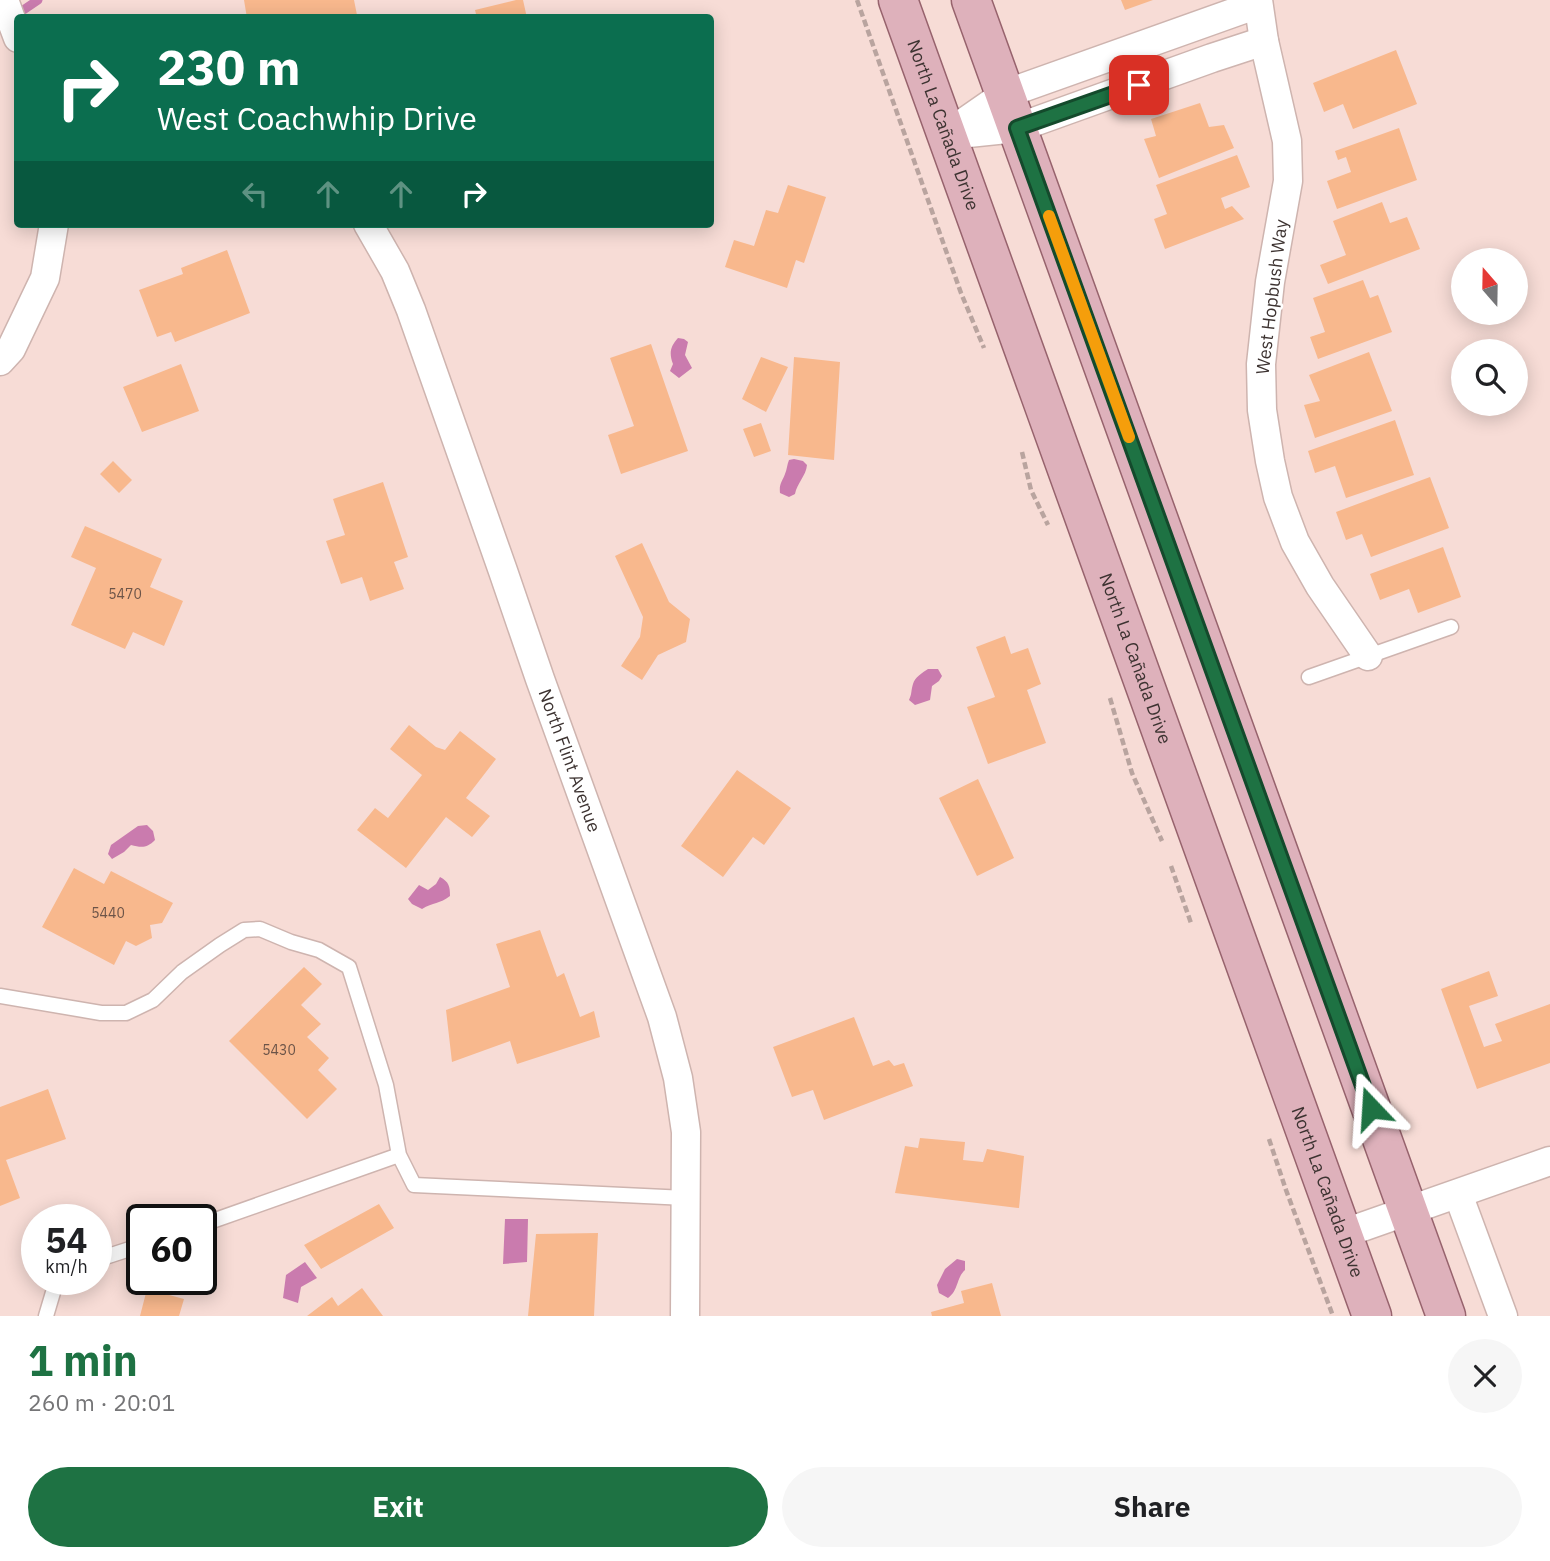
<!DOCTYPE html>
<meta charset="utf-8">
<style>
:root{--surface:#fff;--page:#f6f6f6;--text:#202124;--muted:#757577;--accent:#1e7243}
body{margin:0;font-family:"IBM Plex Sans",sans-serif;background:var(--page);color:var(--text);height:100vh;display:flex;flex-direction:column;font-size:26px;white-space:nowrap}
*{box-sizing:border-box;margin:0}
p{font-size:23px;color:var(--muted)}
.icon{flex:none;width:38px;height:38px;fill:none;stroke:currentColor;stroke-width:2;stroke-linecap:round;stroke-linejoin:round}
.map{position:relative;height:1316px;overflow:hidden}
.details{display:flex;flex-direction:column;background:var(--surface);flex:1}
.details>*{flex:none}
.hud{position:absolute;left:14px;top:14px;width:700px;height:214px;border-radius:7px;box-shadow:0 4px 18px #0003;background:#0b6e4f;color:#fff;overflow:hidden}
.needle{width:46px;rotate:340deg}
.fabs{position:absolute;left:1451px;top:248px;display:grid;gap:14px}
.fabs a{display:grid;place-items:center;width:77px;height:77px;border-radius:50%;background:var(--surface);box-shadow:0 4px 18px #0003;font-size:35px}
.speed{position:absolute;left:21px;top:1204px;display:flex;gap:14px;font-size:35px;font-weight:700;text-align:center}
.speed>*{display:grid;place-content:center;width:91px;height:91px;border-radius:50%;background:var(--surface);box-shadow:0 4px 18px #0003;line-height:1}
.speed small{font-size:18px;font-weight:400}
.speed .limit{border:4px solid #111;border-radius:10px;background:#fff;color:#111}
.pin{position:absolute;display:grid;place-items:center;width:60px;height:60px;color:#fff;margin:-30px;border-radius:14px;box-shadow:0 4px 10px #0006}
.me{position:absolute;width:77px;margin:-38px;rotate:340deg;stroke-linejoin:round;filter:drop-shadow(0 0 5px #0008)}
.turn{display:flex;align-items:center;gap:24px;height:147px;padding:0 28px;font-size:32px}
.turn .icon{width:91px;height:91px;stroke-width:2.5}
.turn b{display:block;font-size:49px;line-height:60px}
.lanes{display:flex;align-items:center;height:66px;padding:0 28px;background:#0003;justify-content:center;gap:35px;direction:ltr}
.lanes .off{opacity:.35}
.round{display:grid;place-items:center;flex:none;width:74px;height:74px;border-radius:37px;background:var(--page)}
.overview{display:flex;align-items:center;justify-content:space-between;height:119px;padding:0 28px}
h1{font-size:42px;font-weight:700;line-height:52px;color:var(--accent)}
.button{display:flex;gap:14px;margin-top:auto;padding:14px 28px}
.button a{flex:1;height:80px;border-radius:42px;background:var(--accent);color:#fff;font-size:28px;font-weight:700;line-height:80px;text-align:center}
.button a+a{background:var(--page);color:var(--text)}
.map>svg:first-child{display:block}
</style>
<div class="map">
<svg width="1550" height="1316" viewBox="0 0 1550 1316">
<rect width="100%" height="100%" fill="#f7dcd6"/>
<!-- water -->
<path fill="#ca7bae" d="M 678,338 L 684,339 L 688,342 L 685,355 L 692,368 L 679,378 L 670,371 L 673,364 C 669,353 670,347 678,338 Z
M 794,459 L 803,461 L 807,465 C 806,476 797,483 795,494 L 789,497 L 780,493 C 779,484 782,482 785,474 C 787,469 787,465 789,460 Z
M 928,669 L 938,669 L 942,676 L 939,681 L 932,686 L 930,700 L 915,705 L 909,700 C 912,694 911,690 913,684 C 915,677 922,673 928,669 Z
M 147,825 L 153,831 L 155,840 C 147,848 142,848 131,845 L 124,852 L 112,859 L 108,854 L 111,845 L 138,826 Z
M 440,877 C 449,882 450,886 450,896 C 440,904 433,902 422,909 L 412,904 L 408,899 L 419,885 L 428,890 L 436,884 Z
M 505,1219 L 528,1219 L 527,1262 L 503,1264 Z
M 957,1259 L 965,1261 L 965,1270 C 956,1278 959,1290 948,1298 L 939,1293 L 937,1285 L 945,1269 Z
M 305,1262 L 317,1278 L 301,1287 L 298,1303 L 283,1298 L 286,1275 Z"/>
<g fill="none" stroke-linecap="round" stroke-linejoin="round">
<!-- stream -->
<path stroke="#ca7bae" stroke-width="9" d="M 13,17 L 38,0"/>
</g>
<!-- building -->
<path fill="#f8b88d" d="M 244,0 L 354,0 L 357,15 L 342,18 L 247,18 Z
M 516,0 L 523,0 L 527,18 L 477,18 L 475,10 Z
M 1121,0 L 1153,0 L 1125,10 Z
M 1396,50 L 1417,104 L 1353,129 L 1343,104 L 1324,112 L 1313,83 Z
M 1200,103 L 1209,127 L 1224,125 L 1234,148 L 1159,178 L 1144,139 L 1156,136 L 1151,119 Z
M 1399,128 L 1417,180 L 1337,209 L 1327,181 L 1351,172 L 1346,157 L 1338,160 L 1335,151 Z
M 1237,155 L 1250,187 L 1221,198 L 1225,209 L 1232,206 L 1244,219 L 1165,249 L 1154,219 L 1167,214 L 1156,185 Z
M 788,185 L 826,197 L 804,263 L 796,260 L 787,288 L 725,267 L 734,240 L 754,246 L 766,210 L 778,213 Z
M 1382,202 L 1390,223 L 1407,217 L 1420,249 L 1328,284 L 1320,265 L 1346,255 L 1333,221 Z
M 227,250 L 250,313 L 175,342 L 171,332 L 157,337 L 139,290 L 183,274 L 181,268 Z
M 1363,280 L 1370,298 L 1378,295 L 1392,332 L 1318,359 L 1310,337 L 1325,332 L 1313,298 Z
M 651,344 L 688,451 L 621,474 L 608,435 L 634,426 L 610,358 Z
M 1369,352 L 1392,411 L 1315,438 L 1304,405 L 1320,401 L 1309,375 Z
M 761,357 L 788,367 L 766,412 L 742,399 Z
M 794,357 L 840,362 L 834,460 L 788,455 Z
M 181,364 L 199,411 L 142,432 L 123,387 Z
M 1395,420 L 1414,475 L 1346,498 L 1335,466 L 1315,473 L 1308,451 Z
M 761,423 L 771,451 L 754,457 L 743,429 Z
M 113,461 L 132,480 L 119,493 L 100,474 Z
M 1430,477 L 1449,528 L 1371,557 L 1362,534 L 1346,540 L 1336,512 Z
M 383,482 L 408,557 L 394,562 L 404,589 L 370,601 L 362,577 L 341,584 L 326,541 L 345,535 L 333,499 Z
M 85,526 L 162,559 L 150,587 L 183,601 L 164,646 L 133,632 L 125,649 L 71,625 L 96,568 L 71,557 Z
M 642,543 L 669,602 L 690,619 L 686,642 L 658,655 L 642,680 L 621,666 L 640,637 L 643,617 L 615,556 Z
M 1443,547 L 1461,597 L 1418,613 L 1409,589 L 1380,600 L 1370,574 Z
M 1005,636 L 1011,654 L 1028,648 L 1041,684 L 1027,690 L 1046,743 L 988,764 L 967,707 L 995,697 L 976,647 Z
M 409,725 L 436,747 L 445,750 L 460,731 L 496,759 L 466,798 L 490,816 L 472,837 L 446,817 L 406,868 L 357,830 L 375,808 L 388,818 L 422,775 L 390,749 Z
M 737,770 L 791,808 L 764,845 L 753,837 L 723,877 L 681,846 Z
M 978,779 L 1014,858 L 977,876 L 939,798 Z
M 74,868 L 104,884 L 111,871 L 173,903 L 162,923 L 150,925 L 152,938 L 136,946 L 126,941 L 114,965 L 42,927 Z
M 540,930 L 557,977 L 564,973 L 580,1017 L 594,1011 L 600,1037 L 517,1064 L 510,1041 L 452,1062 L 446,1010 L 510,987 L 496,944 Z
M 304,967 L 322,984 L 301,1005 L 321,1024 L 307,1037 L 329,1058 L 318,1070 L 337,1089 L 307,1119 L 229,1041 Z
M 1489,971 L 1498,996 L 1469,1006 L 1484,1047 L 1502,1041 L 1495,1024 L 1550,1004 L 1550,1063 L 1477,1089 L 1441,989 Z
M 854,1017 L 873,1066 L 889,1060 L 894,1066 L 904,1063 L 913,1086 L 824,1120 L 813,1090 L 792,1097 L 773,1047 Z
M 48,1089 L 66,1139 L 6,1160 L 20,1198 L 0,1206 L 0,1107 Z
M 920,1138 L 965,1142 L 963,1160 L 983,1162 L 987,1149 L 1024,1156 L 1019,1208 L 895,1193 L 905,1146 L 918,1148 Z
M 379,1204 L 394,1228 L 321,1269 L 304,1245 Z
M 598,1233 L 594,1316 L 528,1316 L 536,1234 Z
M 992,1283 L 1001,1316 L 932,1316 L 931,1312 L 964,1303 L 961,1291 Z
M 362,1288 L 383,1316 L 307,1316 L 332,1297 L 338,1306 Z
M 147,1289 L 184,1299 L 179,1316 L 140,1316 Z"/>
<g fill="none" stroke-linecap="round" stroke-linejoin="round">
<defs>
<path id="lane" d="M 1309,677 L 1451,627
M 0,996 L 101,1013 L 126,1013 L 153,1000 L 182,972 L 220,945 L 244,930 L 260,929 L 291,942 L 319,950 L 349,967 L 386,1085 L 399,1155 L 414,1185 L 686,1198
M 201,1225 L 399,1155
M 96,1260 L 142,1245
M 46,1316 L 57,1279"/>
<g id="street">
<path d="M 4,0 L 18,38"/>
<path d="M 1258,0 L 1264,41 L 1287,141 L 1288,181 L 1270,282 L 1261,364 L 1262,410 L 1270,461 L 1278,497 L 1295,542 L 1320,586 L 1368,656"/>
<path d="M 946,135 L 1005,94 L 1258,4"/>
<path d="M 949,135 L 1017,128 L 1212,58 L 1264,41"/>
<path id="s1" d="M 368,224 L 395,271 L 411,310 L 503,571 L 540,679 L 662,1017 L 678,1078 L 686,1132 L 685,1316"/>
<path d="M 0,361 L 11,349 L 45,278 L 54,224"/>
<path d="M 1458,1194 L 1503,1316"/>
<path d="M 1342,1234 L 1550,1161"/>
</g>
<g id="primary">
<path id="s2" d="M 898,0 L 1372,1316"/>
<path d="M 971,0 L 1446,1316"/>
</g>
</defs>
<!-- lane casing -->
<use href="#lane" stroke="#ceb4af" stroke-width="17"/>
<!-- street casing -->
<use href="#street" stroke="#ceb4af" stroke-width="31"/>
<!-- primary casing -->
<use href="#primary" stroke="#97636d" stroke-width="41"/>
<!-- path -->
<path stroke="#b9a49f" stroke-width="4.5" stroke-dasharray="7 3.5" stroke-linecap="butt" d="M 857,0 L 961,293 L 984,348
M 1022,452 L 1031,490 L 1048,525
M 1110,698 L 1132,773 L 1162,841
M 1171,866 L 1191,923
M 1269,1139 L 1286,1190 L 1333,1316"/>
<!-- lane -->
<use href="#lane" stroke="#fff" stroke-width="14"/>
<!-- street -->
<use href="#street" stroke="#fff" stroke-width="28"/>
<!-- primary -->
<use href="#primary" stroke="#deb1bb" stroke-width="38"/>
</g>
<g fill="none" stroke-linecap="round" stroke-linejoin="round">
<defs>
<path id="route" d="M 1139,85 L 1017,128 L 1371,1108"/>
</defs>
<!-- route casing -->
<use href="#route" stroke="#144a2c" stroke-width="18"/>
<!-- route -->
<use href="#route" stroke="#1e7243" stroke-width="12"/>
<!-- slow -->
<path stroke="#f59e0b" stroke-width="12" d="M 1049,216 L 1129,437"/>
</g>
<g text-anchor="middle" stroke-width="5" stroke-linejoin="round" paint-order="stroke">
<!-- number labels -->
<g font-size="14" fill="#6c5448">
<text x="125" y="599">5470</text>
<text x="108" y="918">5440</text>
<text x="279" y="1055">5430</text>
</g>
<!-- street labels -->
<g font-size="18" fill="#3d3331" stroke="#fff">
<text dy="6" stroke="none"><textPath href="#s2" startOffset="133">North La Cañada Drive</textPath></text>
<text transform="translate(1272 297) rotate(-83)" y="6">West Hopbush Way</text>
<text dy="6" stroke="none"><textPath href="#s2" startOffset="700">North La Cañada Drive</textPath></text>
<text dy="6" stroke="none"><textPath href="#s1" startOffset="574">North Flint Avenue</textPath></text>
<text dy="6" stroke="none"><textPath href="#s2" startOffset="1267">North La Cañada Drive</textPath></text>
</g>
</g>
</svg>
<div class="fabs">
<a><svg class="needle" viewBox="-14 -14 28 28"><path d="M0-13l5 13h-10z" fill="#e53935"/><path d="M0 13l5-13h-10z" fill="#757577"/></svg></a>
<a><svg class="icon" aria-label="search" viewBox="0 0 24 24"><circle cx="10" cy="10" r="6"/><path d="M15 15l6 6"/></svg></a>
</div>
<div class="speed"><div>54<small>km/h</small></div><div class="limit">60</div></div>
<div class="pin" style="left:1139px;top:85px;background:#d93025"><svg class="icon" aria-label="arrive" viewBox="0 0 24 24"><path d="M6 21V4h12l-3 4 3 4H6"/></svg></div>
<svg class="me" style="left:1371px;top:1108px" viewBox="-20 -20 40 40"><path d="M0-17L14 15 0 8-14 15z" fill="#1e7243" stroke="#fff" stroke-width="4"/></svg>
<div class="hud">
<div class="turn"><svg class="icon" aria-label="right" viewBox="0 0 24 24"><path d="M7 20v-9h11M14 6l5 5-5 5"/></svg><div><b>230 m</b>West Coachwhip Drive</div></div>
<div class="lanes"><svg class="icon off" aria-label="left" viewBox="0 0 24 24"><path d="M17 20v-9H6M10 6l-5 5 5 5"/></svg><svg class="icon off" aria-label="ahead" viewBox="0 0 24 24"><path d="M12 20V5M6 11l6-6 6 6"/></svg><svg class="icon off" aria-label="ahead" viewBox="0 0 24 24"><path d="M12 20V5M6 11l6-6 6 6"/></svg><svg class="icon" aria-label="right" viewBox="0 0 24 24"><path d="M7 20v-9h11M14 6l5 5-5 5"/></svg></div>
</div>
</div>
<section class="details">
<div class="overview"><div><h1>1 min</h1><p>260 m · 20:01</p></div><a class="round"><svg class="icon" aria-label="close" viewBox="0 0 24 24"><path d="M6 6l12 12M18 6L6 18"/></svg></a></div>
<div class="button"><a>Exit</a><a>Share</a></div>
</section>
